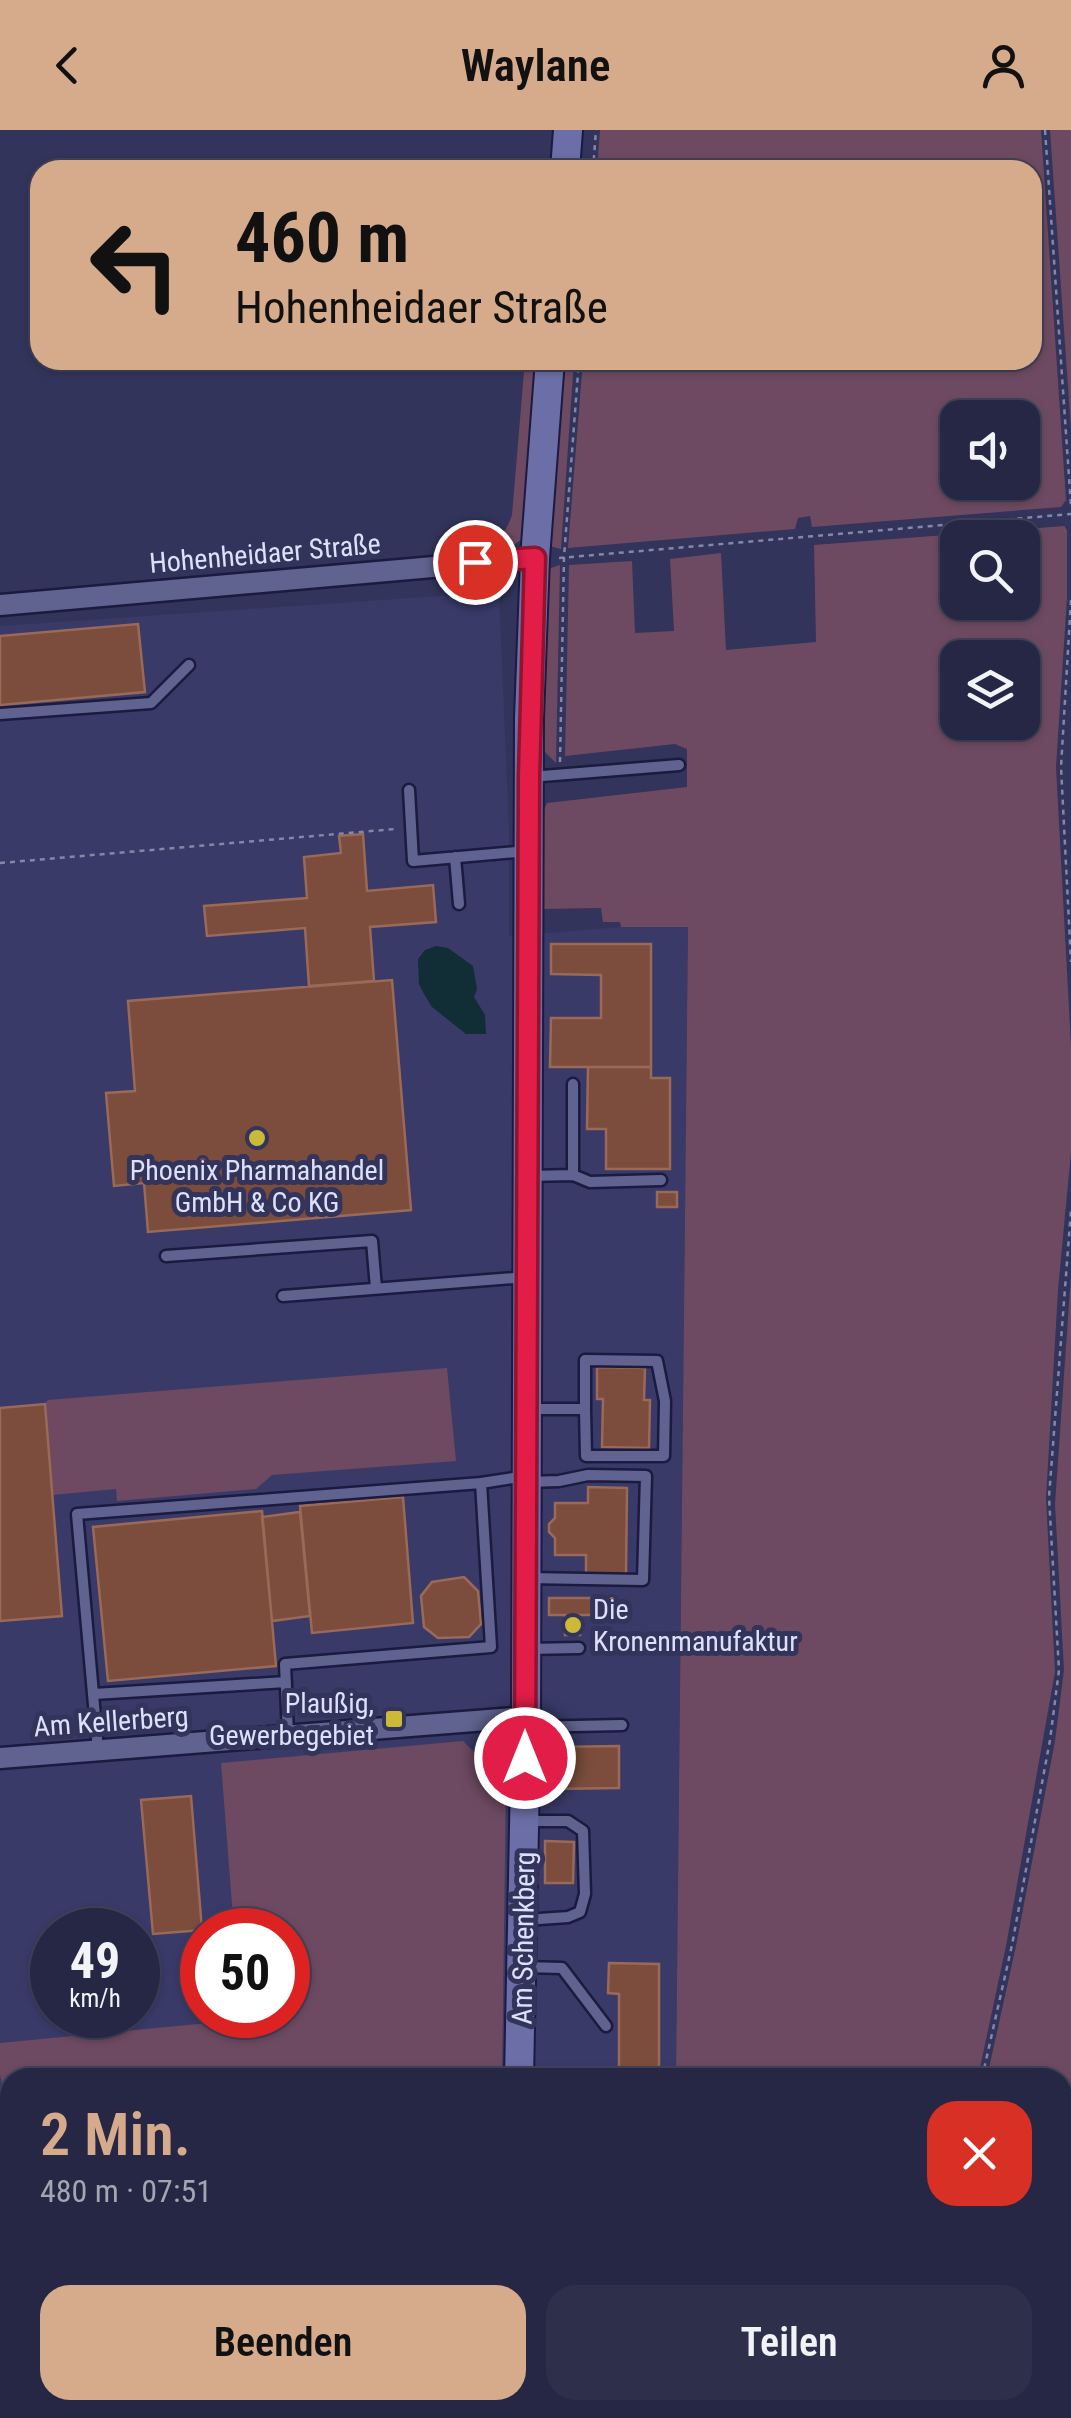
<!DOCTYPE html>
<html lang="de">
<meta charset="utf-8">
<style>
:root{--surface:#262744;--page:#2e2f4b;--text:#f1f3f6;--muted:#a4a5b2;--line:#42445d;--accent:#d6ab8b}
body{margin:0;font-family:"Roboto Condensed",sans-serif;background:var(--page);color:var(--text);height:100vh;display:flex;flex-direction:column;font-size:38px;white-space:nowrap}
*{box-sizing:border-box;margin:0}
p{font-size:32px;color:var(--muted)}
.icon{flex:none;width:55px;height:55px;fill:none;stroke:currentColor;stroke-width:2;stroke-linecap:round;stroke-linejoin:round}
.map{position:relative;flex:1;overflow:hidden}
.sheet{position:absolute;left:0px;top:1938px;width:1072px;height:352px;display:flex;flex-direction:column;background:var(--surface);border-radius:30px 30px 0 0;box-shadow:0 2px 8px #0004,0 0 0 2px var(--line)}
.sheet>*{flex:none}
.top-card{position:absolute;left:30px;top:30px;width:1012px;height:210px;border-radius:30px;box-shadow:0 2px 8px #0004,0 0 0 2px var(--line);background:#d6ab8b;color:#111;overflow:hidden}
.controls{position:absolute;left:940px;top:270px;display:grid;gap:20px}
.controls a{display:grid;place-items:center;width:100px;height:100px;border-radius:20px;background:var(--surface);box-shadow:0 2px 8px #0004,0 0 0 2px var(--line);font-size:50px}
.speed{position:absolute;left:30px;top:1778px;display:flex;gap:20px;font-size:50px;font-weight:700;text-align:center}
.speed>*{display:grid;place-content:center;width:130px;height:130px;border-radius:50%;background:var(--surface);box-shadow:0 2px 8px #0004,0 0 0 2px var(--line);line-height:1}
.speed small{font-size:25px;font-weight:400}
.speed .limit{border:15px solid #d22;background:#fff;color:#111}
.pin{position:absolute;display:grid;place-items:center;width:85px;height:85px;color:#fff;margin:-42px;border:5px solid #fff;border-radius:50%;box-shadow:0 2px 10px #0007}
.me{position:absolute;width:110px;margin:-55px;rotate:0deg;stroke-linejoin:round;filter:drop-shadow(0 0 8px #0008)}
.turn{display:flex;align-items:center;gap:35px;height:210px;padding:0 40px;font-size:45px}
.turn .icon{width:130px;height:130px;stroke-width:2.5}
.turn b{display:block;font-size:70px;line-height:85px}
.round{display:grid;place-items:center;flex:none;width:105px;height:105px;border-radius:30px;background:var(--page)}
.overview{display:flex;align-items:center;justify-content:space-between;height:170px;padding:0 40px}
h1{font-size:60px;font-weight:600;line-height:75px;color:var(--accent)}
.primary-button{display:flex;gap:20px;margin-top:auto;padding:20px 40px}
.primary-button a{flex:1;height:115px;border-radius:30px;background:var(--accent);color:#111;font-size:40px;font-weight:600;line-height:115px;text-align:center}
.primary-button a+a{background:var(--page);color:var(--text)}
header{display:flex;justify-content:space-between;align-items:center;height:130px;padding:0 40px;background:var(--accent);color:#111;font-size:45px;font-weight:600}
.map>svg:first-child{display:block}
</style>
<header><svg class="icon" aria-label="back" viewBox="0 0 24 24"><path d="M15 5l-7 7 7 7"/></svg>Waylane<svg class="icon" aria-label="person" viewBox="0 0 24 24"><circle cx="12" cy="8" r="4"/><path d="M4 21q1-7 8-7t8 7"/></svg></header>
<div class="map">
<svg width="1071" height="2288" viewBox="0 0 1071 2288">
<rect width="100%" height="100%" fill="#32345b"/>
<!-- built -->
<path fill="#393a68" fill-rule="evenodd" d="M 499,462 L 509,700 L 509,806 L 621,797 L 688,796 L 676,1947 L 10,1948 L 10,2232 L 0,2232 L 0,496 ZM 52,1800 L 138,1800 L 138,1885 L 52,1885 ZM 202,1800 L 288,1800 L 288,1885 L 202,1885 Z"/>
<!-- green -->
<path fill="#6d4a61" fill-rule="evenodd" d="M 600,0 L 1041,0 L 1066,370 L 1061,377 L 812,397 L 810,386 L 798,388 L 795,399 L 568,418 L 583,230 L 1032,230 L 1032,40 L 597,40 ZM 958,288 L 1022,288 L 1022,352 L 958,352 Z
M 1050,0 L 1071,0 L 1071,300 Z
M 525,230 L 540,230 L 523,409 L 504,421 L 499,417 L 477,418 C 494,405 503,412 512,385 Z
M 560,230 L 574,230 L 561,419 L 549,416 Z
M 1064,396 L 1067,400 L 1067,468 L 1056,637 L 1071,916 L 1071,1022 L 1058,1160 L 1046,1368 L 1055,1542 L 1006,1816 L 978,1947 L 676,1947 L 688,797 L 621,797 L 620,792 L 603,792 L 601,778 L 541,779 L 542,684 L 547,673 L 687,657 L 687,619 L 675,614 L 565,626 L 569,435 L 632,431 L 635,503 L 674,501 L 670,429 L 721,423 L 726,520 L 816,512 L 814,415 ZM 958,408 L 1022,408 L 1022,472 L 958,472 ZM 958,528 L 1022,528 L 1022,592 L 958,592 Z
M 560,435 L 556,633 L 542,619 L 543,449 L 548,439 Z
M 1071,1145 L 1071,2235 L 1070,2238 L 1062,2236 L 1062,1948 L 987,1947 L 1016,1816 L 1055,1611 L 1064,1540 L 1055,1374 Z
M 447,1238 L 456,1331 L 272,1345 L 256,1359 L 117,1371 L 116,1359 L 52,1365 L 45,1274 L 48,1270 Z
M 463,1611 L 506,1654 L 502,1947 L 10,1948 L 10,1998 L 0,1944 L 0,1913 L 240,1890 L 241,1885 L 288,1885 L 288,1800 L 234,1800 L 221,1633 Z
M 1063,2277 L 1071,2279 L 1071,2288 L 548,2288 L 551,2280 L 1062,2280 Z
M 105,2280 L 479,2280 L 481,2288 L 44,2288 Z"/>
<!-- water -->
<path fill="#112d35" d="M 436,816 L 448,818 L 473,836 L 477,859 L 474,867 L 485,885 L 486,904 L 466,904 L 432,877 L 424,864 L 419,854 L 418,829 L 425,820 Z"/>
<!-- building -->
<path fill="#7c4d3c" stroke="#9a6958" stroke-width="2.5" d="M 138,494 L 145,562 L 0,575 L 0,506 Z
M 363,704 L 367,761 L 433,755 L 436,792 L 370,797 L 374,851 L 309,856 L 305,798 L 207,806 L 204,776 L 307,768 L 304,727 L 341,723 L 339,706 Z
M 551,814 L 651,814 L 651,937 L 550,937 L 551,888 L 601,888 L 601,845 L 551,844 Z
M 392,850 L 411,1080 L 148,1102 L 144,1053 L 114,1056 L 106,963 L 135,961 L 128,871 Z
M 588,937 L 651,937 L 651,948 L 670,948 L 670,1039 L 606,1039 L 606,999 L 587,999 Z
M 657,1062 L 677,1062 L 677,1077 L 657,1077 Z
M 597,1237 L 645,1238 L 644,1270 L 650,1270 L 649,1318 L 602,1317 L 603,1269 L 597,1269 Z
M 45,1274 L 62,1486 L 0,1491 L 0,1278 Z
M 588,1357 L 627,1358 L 626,1445 L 586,1445 L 586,1425 L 555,1425 L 555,1408 L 549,1402 L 549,1394 L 555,1388 L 555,1373 L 588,1373 Z
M 403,1367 L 413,1493 L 312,1503 L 300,1376 Z
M 262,1381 L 276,1536 L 108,1551 L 93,1397 Z
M 300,1382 L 310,1486 L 272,1491 L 262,1387 Z
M 464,1447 L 478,1461 L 481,1494 L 469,1507 L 438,1508 L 424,1497 L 421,1466 L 432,1452 Z
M 549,1468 L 612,1468 L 612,1485 L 580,1485 L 580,1505 L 565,1505 L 565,1485 L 549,1485 Z
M 619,1616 L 619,1658 L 552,1659 L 552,1617 Z
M 191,1666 L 202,1800 L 153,1804 L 141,1670 Z
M 545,1711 L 574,1712 L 573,1753 L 545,1753 Z
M 609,1833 L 659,1834 L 659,1948 L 619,1948 L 619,1864 L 608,1863 Z
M 0,2178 L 10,2197 L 10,2231 L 0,2237 Z"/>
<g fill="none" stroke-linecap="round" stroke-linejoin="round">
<defs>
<path id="service" d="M 0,584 L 151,573 L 189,535
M 530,647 L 679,635
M 409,660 L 413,731 L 528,721
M 455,727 L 459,774
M 573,1045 L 590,1052 L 661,1050
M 528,1046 L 573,1045 L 573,954
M 166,1126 L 372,1111 L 376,1158
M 283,1166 L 526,1147
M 527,1279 L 585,1279 L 585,1230 L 657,1231 L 665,1271 L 664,1326 L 586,1326 L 585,1279
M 527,1352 L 559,1351 L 588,1345 L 646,1346 L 643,1450 L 528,1448
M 527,1519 L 579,1518
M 94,1564 L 286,1552
M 527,1597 L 622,1595
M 288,1605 L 285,1534 L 491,1517 L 481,1353 L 526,1346
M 98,1620 L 77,1384 L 481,1353
M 525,1790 L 568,1787 L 580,1782 L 585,1764 L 583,1701 L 568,1691 L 525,1691
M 524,1837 L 562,1838 L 606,1896
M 0,2079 L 10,2095
M 0,2162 L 10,2178"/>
<path id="minor" d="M 0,475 L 535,428
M 0,1628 L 526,1587
M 11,2288 L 31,2280"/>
<path id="tertiary" d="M 507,2288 L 510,2280"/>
<path id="secondary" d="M 565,40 L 568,0
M 519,1948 L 526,1597 L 529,588 L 535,428 L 550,230
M 1062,2262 L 1071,2263"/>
</defs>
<!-- service casing -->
<use href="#service" stroke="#1b1a3f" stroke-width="15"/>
<!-- minor casing -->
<use href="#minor" stroke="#1b1a3f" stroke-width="25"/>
<!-- tertiary casing -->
<use href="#tertiary" stroke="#1b1a3f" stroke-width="30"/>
<!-- secondary casing -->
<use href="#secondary" stroke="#1b1a3f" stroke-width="32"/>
<!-- path -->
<path stroke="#8487a7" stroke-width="2.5" stroke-dasharray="5 5" stroke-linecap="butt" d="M 1045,0 L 1071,376
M 593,40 L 596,0
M 559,428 L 1071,384
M 1071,470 L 1061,637 L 1071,832
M 560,632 L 564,427 L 579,230
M 0,733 L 395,699
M 982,1948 L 1012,1815 L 1050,1610 L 1059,1540 L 1049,1367 L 1071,1080
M 543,2288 L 545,2280"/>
<!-- service -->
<use href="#service" stroke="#60638f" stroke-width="10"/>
<!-- minor -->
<use href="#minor" stroke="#60638f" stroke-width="20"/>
<!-- tertiary -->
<use href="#tertiary" stroke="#60638f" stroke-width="25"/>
<!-- secondary -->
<use href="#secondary" stroke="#6c6fa7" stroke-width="28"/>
</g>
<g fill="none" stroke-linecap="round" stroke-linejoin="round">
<defs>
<path id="route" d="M 475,432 L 535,428 L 529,647 L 525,1628"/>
</defs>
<!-- route casing -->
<use href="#route" stroke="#92132f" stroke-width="25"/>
<!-- route -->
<use href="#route" stroke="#e11d48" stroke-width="18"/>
</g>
<!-- markers -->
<g fill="#ccb938" stroke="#32345b" stroke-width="4">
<circle cx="257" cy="1008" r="10"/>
<circle cx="573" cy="1495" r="10"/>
<rect x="384" y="1579" width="20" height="20" rx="5"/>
</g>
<g text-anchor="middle" stroke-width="10" stroke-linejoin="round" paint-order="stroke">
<!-- street labels -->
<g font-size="28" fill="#dde0f9" stroke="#32345b">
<text transform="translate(265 423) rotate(-5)" y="10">Hohenheidaer Straße</text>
<text transform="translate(111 1591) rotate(-4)" y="10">Am Kellerberg</text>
<text transform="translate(523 1808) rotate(-89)" y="10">Am Schenkberg</text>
</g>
<!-- poi labels -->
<g font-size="28" fill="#dde0f9" stroke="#32345b">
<text x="257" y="1050">Phoenix Pharmahandel<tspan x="257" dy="32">GmbH &amp; Co KG</tspan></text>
<text x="593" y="1489" text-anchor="start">Die<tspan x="593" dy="32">Kronenmanufaktur</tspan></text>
<text x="374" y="1583" text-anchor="end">Plaußig,<tspan x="374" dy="32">Gewerbegebiet</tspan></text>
</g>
</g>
</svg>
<div class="controls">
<a><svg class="icon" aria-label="sound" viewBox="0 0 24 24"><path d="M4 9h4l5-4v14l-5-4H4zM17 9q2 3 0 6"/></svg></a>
<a><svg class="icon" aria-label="search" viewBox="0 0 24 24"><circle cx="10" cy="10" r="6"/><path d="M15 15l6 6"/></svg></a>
<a><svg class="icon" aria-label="layers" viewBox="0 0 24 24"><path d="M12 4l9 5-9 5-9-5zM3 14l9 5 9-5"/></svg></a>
</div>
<div class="speed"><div>49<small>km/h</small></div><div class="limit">50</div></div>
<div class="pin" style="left:475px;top:432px;background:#d93025"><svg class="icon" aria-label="arrive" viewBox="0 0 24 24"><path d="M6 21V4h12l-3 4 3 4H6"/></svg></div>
<svg class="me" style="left:525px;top:1628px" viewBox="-20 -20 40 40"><circle r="17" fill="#e11d48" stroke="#fff" stroke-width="3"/><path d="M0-11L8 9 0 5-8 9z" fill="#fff"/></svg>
<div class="top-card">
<div class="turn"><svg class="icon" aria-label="left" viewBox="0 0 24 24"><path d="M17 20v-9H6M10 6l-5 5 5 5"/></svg><div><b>460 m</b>Hohenheidaer Straße</div></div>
</div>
<section class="sheet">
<div class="overview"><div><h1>2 Min.</h1><p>480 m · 07:51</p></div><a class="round" style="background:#d93025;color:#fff"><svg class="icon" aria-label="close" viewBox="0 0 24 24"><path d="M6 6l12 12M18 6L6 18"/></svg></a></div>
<div class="primary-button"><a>Beenden</a><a>Teilen</a></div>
</section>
</div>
